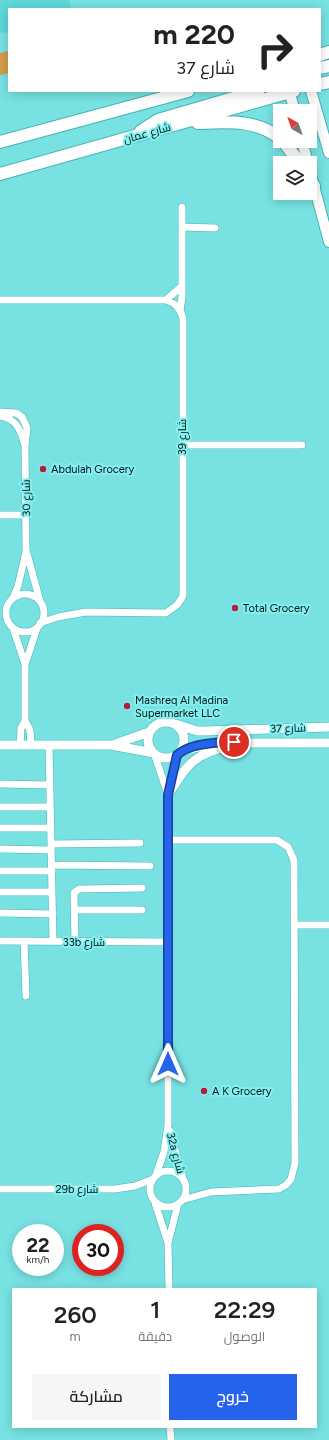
<!DOCTYPE html>
<html lang="ar">
<meta charset="utf-8">
<style>
:root{--surface:#fff;--page:#f6f6f6;--text:#222;--muted:#767676;--accent:#2563eb}
body{margin:0;font-family:Figtree,Cairo,sans-serif;background:var(--page);color:var(--text);direction:rtl;height:100vh;display:flex;flex-direction:column;font-size:15px;white-space:nowrap}
*{box-sizing:border-box;margin:0}
p{font-size:13px;color:var(--muted)}
.icon{flex:none;width:22px;height:22px;fill:none;stroke:currentColor;stroke-width:2;stroke-linecap:round;stroke-linejoin:round}
.map{position:relative;flex:1;overflow:hidden;direction:ltr}
.details{position:absolute;left:12px;top:1288px;width:305px;height:140px;display:flex;flex-direction:column;background:var(--surface);border-radius:0px;box-shadow:0 2px 10px #0003;direction:rtl}
.details>*{flex:none}
.guide{position:absolute;left:8px;top:8px;width:313px;height:84px;border-radius:0px;box-shadow:0 2px 10px #0003;direction:rtl;background:#fff;color:var(--text);overflow:hidden}
.needle{width:26px;rotate:320deg}
.buttons{position:absolute;left:273px;top:104px;display:grid;gap:8px}
.buttons a{display:grid;place-items:center;width:44px;height:44px;border-radius:0px;background:var(--surface);box-shadow:0 2px 10px #0003;font-size:20px}
.speed{position:absolute;left:12px;top:1224px;display:flex;gap:8px;font-size:20px;font-weight:700;text-align:center}
.speed>*{display:grid;place-content:center;width:52px;height:52px;border-radius:50%;background:var(--surface);box-shadow:0 2px 10px #0003;line-height:1}
.speed small{font-size:10px;font-weight:400}
.speed .limit{border:6px solid #d22;background:#fff;color:#111}
.pin{position:absolute;display:grid;place-items:center;width:34px;height:34px;color:#fff;margin:-17px;border:2px solid #fff;border-radius:50%;box-shadow:0 1px 4px #0007}
.me{position:absolute;width:44px;margin:-22px;rotate:0deg;stroke-linejoin:round;filter:drop-shadow(0 0 3px #0008)}
.turn{display:flex;align-items:center;gap:14px;height:84px;padding:0 20px;font-size:18px}
.turn .icon{width:52px;height:52px;stroke-width:2.5}
.turn b{display:block;font-size:28px;line-height:34px}
.eta{display:flex;justify-content:space-evenly;align-items:center;height:68px;text-align:center}
.eta b{font-size:24px;font-weight:600;line-height:28px}
.cta{display:flex;gap:8px;margin-top:auto;padding:8px 20px}
.cta a{flex:1;height:46px;border-radius:0px;background:var(--accent);color:#fff;font-size:16px;font-weight:600;line-height:46px;text-align:center}
.cta a+a{background:var(--page);color:var(--text)}
.map>svg:first-child{display:block}
</style>
<div class="map">
<svg width="329" height="1440" viewBox="0 0 329 1440">
<rect width="100%" height="100%" fill="#78e2e3"/>
<!-- built -->
<path fill="#5fd7d8" d="M 0,0 L 69,0 L 71,9 L 9,9 L 9,32 L 0,33 Z"/>
<!-- green -->
<path fill="#d29d48" d="M 9,51 L 9,73 L 0,75 L 0,53 Z"/>
<g fill="none" stroke-linecap="round" stroke-linejoin="round">
<defs>
<path id="minor" d="M 182,227 L 215,228
M 0,300 L 166,300 C 176,303 181,309 183,319 L 183,596 L 177,605 L 166,613 L 86,612 L 58,617 L 40,623
M 166,300 L 182,286
M 180,311 L 182,297 L 182,207
M 0,412 L 16,413 L 22,417 L 27,428 L 25,447 L 26,550 L 40,601
M 0,416 C 17,419 20,429 25,445
M 182,445 L 302,445
M 0,515 L 26,515
M6 613a19 19 0 1 1 38 0a19 19 0 1 1-38 0Z
M 13,598 L 18,586 L 26,552
M 13,628 L 25,664
M 25,721 L 30,730 L 31,745
M 20,745 L 21,728 L 25,721 L 25,665 L 37,628
M 49,745 L 53,941
M 154,753 L 168,795
M 0,784 L 50,785
M 0,807 L 50,807
M 0,828 L 51,828
M 168,840 L 277,840 L 288,847 L 294,860 L 295,1163 L 291,1179 L 286,1185 L 279,1189 L 211,1192 L 182,1200
M 51,844 L 140,843
M 0,849 L 51,850
M 52,865 L 150,866
M 0,871 L 52,871
M 0,892 L 52,892
M 74,910 L 142,910
M 0,913 L 53,914
M 294,925 L 329,925
M 0,941 L 168,942
M 24,941 L 26,996
M 75,942 L 74,893 L 79,889 L 142,888
M 170,1131 L 183,1179
M150 1189a18 18 0 1 1 36 0a18 18 0 1 1-36 0Z
M 156,1175 L 164,1152 L 168,1125 L 168,795 L 177,755
M 0,1189 L 115,1189 L 135,1186 L 153,1179
M 155,1203 L 168,1243 L 169,1289
M 168,1243 L 178,1204
M 170,1427 L 171,1440"/>
<path id="tertiary" d="M148 740a18 18 0 1 1 36 0a18 18 0 1 1-36 0Z
M 176,724 L 197,731 L 205,731 L 329,727
M 115,744 L 149,732
M 0,745 L 111,745 L 154,753
M 181,751 L 215,743 L 329,743
M 168,795 C 188,764 192,755 229,746"/>
<path id="secondary" d="M 289,91 L 295,111
M 311,91 L 329,153
M 302,141 L 308,163
M 310,171 L 329,242"/>
<path id="primary" d="M 320,55 L 329,52
M 320,68 L 329,66
M 320,84 L 329,82
M 198,123 C 227,122 255,119 280,138
M 141,131 L 158,120 L 258,91
M 283,141 L 300,163
M 0,142 L 188,91
M 0,174 L 294,91
M 310,180 L 314,186"/>
</defs>
<!-- minor casing -->
<use href="#minor" stroke="#44b2b3" stroke-width="8"/>
<!-- tertiary casing -->
<use href="#tertiary" stroke="#44b2b3" stroke-width="10"/>
<!-- secondary casing -->
<use href="#secondary" stroke="#44b2b3" stroke-width="12"/>
<!-- primary casing -->
<use href="#primary" stroke="#44b2b3" stroke-width="14"/>
<!-- minor -->
<use href="#minor" stroke="#fff" stroke-width="7"/>
<!-- tertiary -->
<use href="#tertiary" stroke="#fff" stroke-width="9"/>
<!-- secondary -->
<use href="#secondary" stroke="#fff" stroke-width="10"/>
<!-- primary -->
<use href="#primary" stroke="#fff" stroke-width="12"/>
</g>
<g fill="none" stroke-linecap="round" stroke-linejoin="round">
<defs>
<path id="route" d="M 168,1064 L 168,795 L 177,755 C 190,743 217,742 234,742"/>
</defs>
<!-- route casing -->
<use href="#route" stroke="#184099" stroke-width="10"/>
<!-- route -->
<use href="#route" stroke="#2563eb" stroke-width="7"/>
</g>
<!-- markers -->
<g fill="#b21f3d" stroke="#85eff0" stroke-width="1.5">
<circle cx="43" cy="469" r="4"/>
<circle cx="235" cy="608" r="4"/>
<circle cx="127" cy="706" r="4"/>
<circle cx="204" cy="1091" r="4"/>
</g>
<g text-anchor="middle" stroke-width="4" stroke-linejoin="round" paint-order="stroke">
<!-- street labels -->
<g font-size="11" fill="#001314" stroke="#85eff0">
<text transform="translate(147 133) rotate(-16)" y="4">شارع عمان</text>
<text transform="translate(182 437) rotate(-90)" y="4">شارع 39</text>
<text transform="translate(26 498) rotate(-91)" y="4">شارع 30</text>
<text transform="translate(288 728) rotate(-2)" y="4">شارع 37</text>
<text x="84" y="946">33b شارع</text>
<text transform="translate(176 1153) rotate(75)" y="4">32a شارع</text>
<text x="77" y="1193">29b شارع</text>
</g>
<!-- poi labels -->
<g font-size="11" fill="#001314" stroke="#85eff0" text-anchor="start">
<text x="51" y="473">Abdulah Grocery</text>
<text x="243" y="612">Total Grocery</text>
<text x="135" y="704">Mashreq Al Madina<tspan x="135" dy="13">Supermarket LLC</tspan></text>
<text x="212" y="1095">A K Grocery</text>
</g>
</g>
</svg>
<div class="buttons">
<a><svg class="needle" viewBox="-14 -14 28 28"><path d="M0-13l5 13h-10z" fill="#e53935"/><path d="M0 13l5-13h-10z" fill="#767676"/></svg></a>
<a><svg class="icon" aria-label="layers" viewBox="0 0 24 24"><path d="M12 4l9 5-9 5-9-5zM3 14l9 5 9-5"/></svg></a>
</div>
<div class="speed"><div>22<small>km/h</small></div><div class="limit">30</div></div>
<div class="pin" style="left:234px;top:742px;background:#d93025"><svg class="icon" aria-label="arrive" viewBox="0 0 24 24"><path d="M6 21V4h12l-3 4 3 4H6"/></svg></div>
<svg class="me" style="left:168px;top:1064px" viewBox="-20 -20 40 40"><path d="M0-17L14 15 0 8-14 15z" fill="#2563eb" stroke="#fff" stroke-width="4"/></svg>
<div class="guide">
<div class="turn"><svg class="icon" aria-label="right" viewBox="0 0 24 24"><path d="M7 20v-9h11M14 6l5 5-5 5"/></svg><div><b>220 m</b>شارع 37</div></div>
</div>
<section class="details">
<div class="eta">
<div><b>22:29</b><p>الوصول</p></div>
<div><b>1</b><p>دقيقة</p></div>
<div><b>260</b><p>m</p></div>
</div>
<div class="cta"><a>خروج</a><a>مشاركة</a></div>
</section>
</div>
